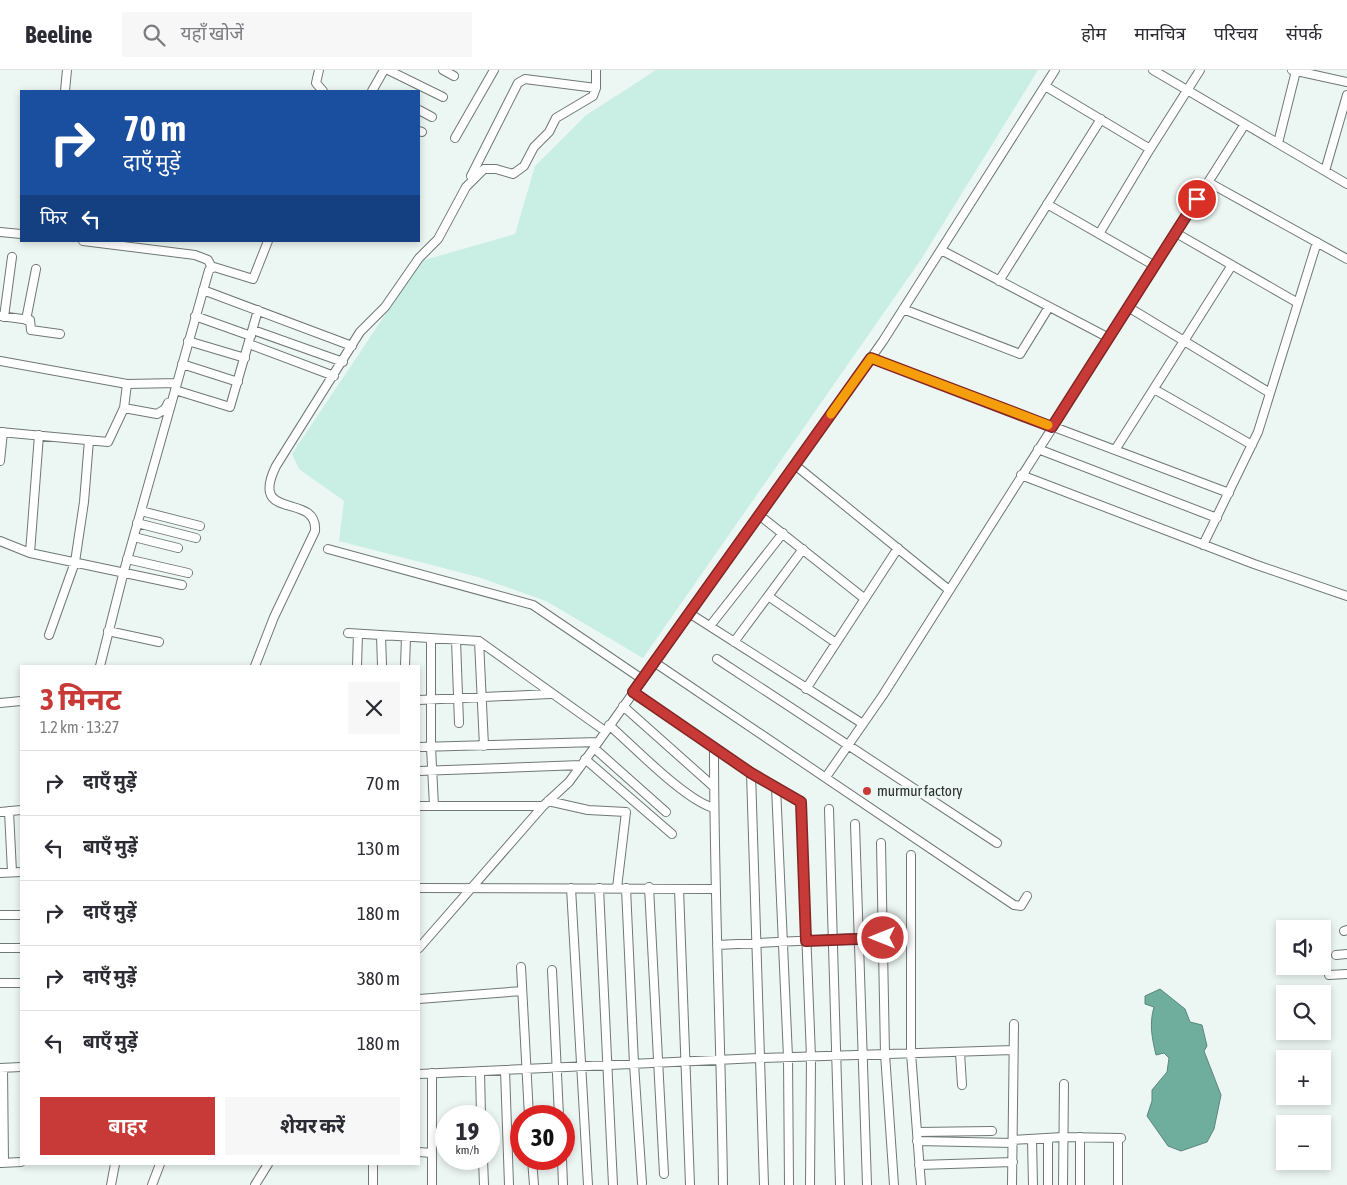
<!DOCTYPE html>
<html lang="hi">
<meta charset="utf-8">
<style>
:root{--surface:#fff;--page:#f7f7f7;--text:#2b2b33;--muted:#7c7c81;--line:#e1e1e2;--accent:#c83a37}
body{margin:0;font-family:"Asap Condensed","Noto Sans Devanagari",sans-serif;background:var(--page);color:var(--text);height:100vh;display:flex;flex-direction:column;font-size:19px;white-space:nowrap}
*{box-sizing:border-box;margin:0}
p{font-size:16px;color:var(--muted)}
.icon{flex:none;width:28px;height:28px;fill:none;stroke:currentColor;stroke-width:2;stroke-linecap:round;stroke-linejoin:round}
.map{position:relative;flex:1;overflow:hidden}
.details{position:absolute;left:20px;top:595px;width:400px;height:500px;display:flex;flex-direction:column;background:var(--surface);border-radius:0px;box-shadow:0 2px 8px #0003}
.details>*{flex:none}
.top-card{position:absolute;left:20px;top:20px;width:400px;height:152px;border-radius:0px;box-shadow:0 2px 8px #0003;background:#1a4fa0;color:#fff;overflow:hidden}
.tools{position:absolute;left:1276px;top:850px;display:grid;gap:10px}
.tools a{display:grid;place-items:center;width:55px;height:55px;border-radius:0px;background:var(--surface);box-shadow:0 2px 8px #0003;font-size:25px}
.speed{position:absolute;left:435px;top:1035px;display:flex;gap:10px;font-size:25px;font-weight:700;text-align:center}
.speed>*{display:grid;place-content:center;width:65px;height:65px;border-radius:50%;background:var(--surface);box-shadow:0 2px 8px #0003;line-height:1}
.speed small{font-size:12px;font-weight:400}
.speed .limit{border:8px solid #d22;background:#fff;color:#111}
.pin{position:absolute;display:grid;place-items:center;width:42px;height:42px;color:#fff;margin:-21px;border:2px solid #fff;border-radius:50%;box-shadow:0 1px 5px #0007}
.me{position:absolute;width:55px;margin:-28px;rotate:270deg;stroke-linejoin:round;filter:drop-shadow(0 0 4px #0008)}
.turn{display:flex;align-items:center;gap:18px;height:105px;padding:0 20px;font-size:22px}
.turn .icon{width:65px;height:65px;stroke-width:2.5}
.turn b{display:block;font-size:35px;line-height:42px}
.then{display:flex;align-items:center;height:48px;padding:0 20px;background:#0003;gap:10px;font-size:19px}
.round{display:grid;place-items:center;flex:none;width:52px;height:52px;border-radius:0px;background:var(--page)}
.overview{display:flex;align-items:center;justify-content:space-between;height:85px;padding:0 20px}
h1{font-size:30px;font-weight:700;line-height:38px;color:var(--accent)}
.button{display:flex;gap:10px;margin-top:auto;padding:10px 20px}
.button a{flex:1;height:58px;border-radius:0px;background:var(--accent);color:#fff;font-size:20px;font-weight:700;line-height:58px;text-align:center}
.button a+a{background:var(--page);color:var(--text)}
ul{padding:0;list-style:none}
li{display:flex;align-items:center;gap:15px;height:65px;padding:0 20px;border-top:1px solid var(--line)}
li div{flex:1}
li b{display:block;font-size:19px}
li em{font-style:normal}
header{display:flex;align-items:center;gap:30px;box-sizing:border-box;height:70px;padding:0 25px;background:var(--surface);border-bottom:1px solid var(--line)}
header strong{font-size:24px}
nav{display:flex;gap:28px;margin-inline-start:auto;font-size:18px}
.search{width:350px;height:45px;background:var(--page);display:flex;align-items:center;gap:12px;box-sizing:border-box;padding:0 18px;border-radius:0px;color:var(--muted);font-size:19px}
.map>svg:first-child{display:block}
</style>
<header>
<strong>Beeline</strong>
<div class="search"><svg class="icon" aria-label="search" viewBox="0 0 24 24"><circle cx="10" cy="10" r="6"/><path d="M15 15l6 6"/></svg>यहाँ खोजें</div>
<nav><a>होम</a><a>मानचित्र</a><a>परिचय</a><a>संपर्क</a></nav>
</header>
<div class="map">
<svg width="1347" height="1115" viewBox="0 0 1347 1115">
<rect width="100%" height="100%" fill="#ecf6f3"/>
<!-- green -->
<path fill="#c9efe4" d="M 656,0 L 1038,0 L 922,188 L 643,588 L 546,531 L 478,507 L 339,471 L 344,431 L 299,399 L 292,384 L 421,191 L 515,164 L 535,96 L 585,46 Z"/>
<!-- water -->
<path fill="#6fad9d" stroke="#5b877b" d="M 1160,919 L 1185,939 L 1190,952 L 1202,955 L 1207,976 L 1204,981 L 1221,1025 L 1214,1059 L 1207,1072 L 1181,1081 L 1168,1076 L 1147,1046 L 1152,1031 L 1152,1020 L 1167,1002 L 1169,988 L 1164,983 L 1156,985 C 1152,968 1149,954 1154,937 L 1145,934 L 1145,926 Z"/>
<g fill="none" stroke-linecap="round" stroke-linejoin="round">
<defs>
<path id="minor" d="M 319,0 L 316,13 L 323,21
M 388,0 L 443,27
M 443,0 L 454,6
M 1153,0 L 1347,114
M 1292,0 L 1347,12
M 1045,16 L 1150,79 L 1200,0
M 65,21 L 67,0
M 372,21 L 384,0
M 419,40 L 432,47
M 419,61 L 422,62
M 455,68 L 494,0
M 1278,73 L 1296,1
M 1325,101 L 1347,25
M 471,106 L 518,13 L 525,9 L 596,18
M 1208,112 L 1347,189
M 1047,134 L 1155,196
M 0,162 L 21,164
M 1176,163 L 1298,233
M 1099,164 L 1150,79
M 83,171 L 195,185 L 208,190 L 212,198
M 941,180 L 1109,268
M 999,211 L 1101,49
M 203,220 L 352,276
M 1128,237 L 1270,323
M 903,239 L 1020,284 L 1049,237
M 0,246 L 30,250 L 31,260 L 60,264
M 195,246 L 251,266
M 4,247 L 12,187
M 26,250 L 36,199
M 253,260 L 343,292
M 188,271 L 245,288
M 249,274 L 334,306
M 871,288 L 1229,423
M 0,291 L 127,314 L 177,313
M 182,294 L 238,312
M 1154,319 L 1252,375
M 175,320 L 230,337 L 258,240
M 124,338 L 127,314
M 0,362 L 108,372 L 124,338 L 157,344 L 165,339 L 168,333
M 1038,379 L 1217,448
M 1115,380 L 1232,195
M 0,391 L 3,362
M 795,395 L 949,520
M 1021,405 L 1254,494 L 1347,526
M 141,441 L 200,456
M 759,445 L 865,529
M 137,453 L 196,468
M 134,467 L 178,478
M 0,471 L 30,483 L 182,515
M 1203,475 L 1258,362 L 1317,172
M 328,479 L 533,535 L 642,609
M 30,483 L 39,365
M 127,489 L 188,503
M 768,526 L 836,573
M 689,543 L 863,654
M 710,556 L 783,463
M 108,561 L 159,572
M 348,563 L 479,571 L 605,661
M 49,565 L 75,492 L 84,432 L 89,370
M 381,565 L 382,596
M 431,568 L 431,677 L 434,736
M 456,570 L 459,653
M 479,571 L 484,676
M 734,572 L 803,479
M 717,589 L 997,773
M 654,592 L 1014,835 L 1021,836 L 1027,826
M 100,596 L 124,501 L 209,200 L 214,197 L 253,209 L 268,171
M 255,596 L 274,547 L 315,461 C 318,421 248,453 276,396 L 360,262 L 385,237 L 419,188 L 438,169 L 466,117 L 484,99 L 496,99 L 513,104 L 524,96 L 534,77 L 549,62 L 556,48 L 593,26 L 596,18 L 596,0
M 357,596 L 358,564
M 405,596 L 406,567
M 806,619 L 898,478
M 633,622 L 751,703 L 801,732 L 811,987 L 810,1115
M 419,630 L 550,624
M 0,633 L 21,631
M 623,636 L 714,717
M 609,655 C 633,676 686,731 714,738
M 419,677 L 598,672
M 594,678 L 666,742
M 714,678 C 714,824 721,969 723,1115
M 585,689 L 672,764
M 419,701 L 581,695
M 751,703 L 764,1115
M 826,707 L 883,625 L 1245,54
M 776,717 L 788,987 L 789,1115
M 548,731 L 588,740 L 626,742 L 617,818
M 419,736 L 543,736
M 829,739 L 840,1115
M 9,741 L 12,802
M 0,742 L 21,740
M 855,754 L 867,1115
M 881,773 L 885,984 L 894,1115
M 911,785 L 911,983 L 921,1115
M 0,803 L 21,802
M 649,817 L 664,1104
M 419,818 L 715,819
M 571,818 L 588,1115
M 599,818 L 613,1115
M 626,818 L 634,994 L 642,1113
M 679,819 L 690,1115
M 0,845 L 21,845
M 1344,861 L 1347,860
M 717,875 L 858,868 L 911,869
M 0,878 L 21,878
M 419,878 L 543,736 L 569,712 L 594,678 L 883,271 L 1055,0
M 1336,885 L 1347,884
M 521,897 L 529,1046
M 552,900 L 559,1046
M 1329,905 L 1347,904
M 0,913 L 21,913
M 419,929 L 522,921
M 960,982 L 962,1015
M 0,998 L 21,997
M 3,998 L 4,1093
M 505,1000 L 509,1115
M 480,1001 L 481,1046
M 432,1003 L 432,1115
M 419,1004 L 759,988 L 1013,980
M 917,1062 L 992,1061
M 1080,1067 L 1080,1115
M 1032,1069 L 1033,1115
M 1013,1070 L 1063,1067 L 1121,1068
M 917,1071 L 1013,1073
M 419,1082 L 432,1083
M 483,1089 L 484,1115
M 532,1089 L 534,1115
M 562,1089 L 563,1115
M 1,1093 L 21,1092
M 373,1094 L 373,1115
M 919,1095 L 1013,1092
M 111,1115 L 115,1094
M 152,1115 L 160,1094
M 255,1115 L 268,1094
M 1012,1115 L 1014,954
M 1048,1115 L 1048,1068
M 1063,1115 L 1064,1014
M 1118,1115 L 1118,1068"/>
</defs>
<!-- minor casing -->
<use href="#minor" stroke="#6f7876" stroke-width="10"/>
<!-- minor -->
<use href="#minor" stroke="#fff" stroke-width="8"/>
</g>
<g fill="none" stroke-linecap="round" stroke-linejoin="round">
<defs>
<path id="route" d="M 883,868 L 806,871 L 801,732 L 751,703 L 633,622 L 871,288 L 1052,357 L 1197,129"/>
</defs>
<!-- route casing -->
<use href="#route" stroke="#822624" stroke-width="12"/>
<!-- route -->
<use href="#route" stroke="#c83a37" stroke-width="9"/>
<!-- slow -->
<path stroke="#f59e0b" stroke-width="9" d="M 831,344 L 871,288 L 1048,355"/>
</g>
<!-- markers -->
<circle fill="#c83a37" stroke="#ecf6f3" stroke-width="2" cx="867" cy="721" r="5"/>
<g text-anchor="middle" stroke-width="5" stroke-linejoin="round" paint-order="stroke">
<!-- poi labels -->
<g font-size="15" fill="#2b2e2d" stroke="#ecf6f3" text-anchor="start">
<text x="877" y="726">murmur factory</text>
</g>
</g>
</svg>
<div class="tools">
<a><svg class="icon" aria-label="sound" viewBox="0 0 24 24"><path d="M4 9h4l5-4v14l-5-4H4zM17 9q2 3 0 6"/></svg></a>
<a><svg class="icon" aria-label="search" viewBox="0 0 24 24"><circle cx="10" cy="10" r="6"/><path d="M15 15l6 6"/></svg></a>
<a>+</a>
<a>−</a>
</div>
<div class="speed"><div>19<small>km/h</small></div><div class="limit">30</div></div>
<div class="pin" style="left:1197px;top:129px;background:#d93025"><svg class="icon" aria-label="arrive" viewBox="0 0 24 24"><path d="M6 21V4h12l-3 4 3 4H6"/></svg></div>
<svg class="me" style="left:883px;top:868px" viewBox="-20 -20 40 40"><circle r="17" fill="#c83a37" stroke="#fff" stroke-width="3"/><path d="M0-11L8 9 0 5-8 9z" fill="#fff"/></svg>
<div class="top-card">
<div class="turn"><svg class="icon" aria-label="right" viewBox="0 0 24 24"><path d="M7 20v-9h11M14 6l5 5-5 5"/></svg><div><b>70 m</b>दाएँ मुड़ें</div></div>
<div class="then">फिर<svg class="icon" aria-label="left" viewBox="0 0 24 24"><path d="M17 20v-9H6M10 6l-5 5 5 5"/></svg></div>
</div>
<section class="details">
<div class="overview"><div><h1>3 मिनट</h1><p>1.2 km · 13:27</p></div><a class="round"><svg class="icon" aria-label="close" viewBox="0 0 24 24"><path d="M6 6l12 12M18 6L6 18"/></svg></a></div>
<ul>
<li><svg class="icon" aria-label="right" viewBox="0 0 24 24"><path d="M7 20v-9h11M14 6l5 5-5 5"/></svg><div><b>दाएँ मुड़ें</b></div><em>70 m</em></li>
<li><svg class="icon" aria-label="left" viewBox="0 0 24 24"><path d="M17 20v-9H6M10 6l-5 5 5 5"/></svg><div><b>बाएँ मुड़ें</b></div><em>130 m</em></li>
<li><svg class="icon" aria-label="right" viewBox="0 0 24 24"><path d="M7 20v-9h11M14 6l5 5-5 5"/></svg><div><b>दाएँ मुड़ें</b></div><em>180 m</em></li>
<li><svg class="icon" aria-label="right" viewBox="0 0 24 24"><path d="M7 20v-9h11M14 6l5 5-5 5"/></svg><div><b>दाएँ मुड़ें</b></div><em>380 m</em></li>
<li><svg class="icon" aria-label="left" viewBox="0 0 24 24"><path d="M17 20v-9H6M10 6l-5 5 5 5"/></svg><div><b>बाएँ मुड़ें</b></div><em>180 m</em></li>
</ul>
<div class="button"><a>बाहर</a><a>शेयर करें</a></div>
</section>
</div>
